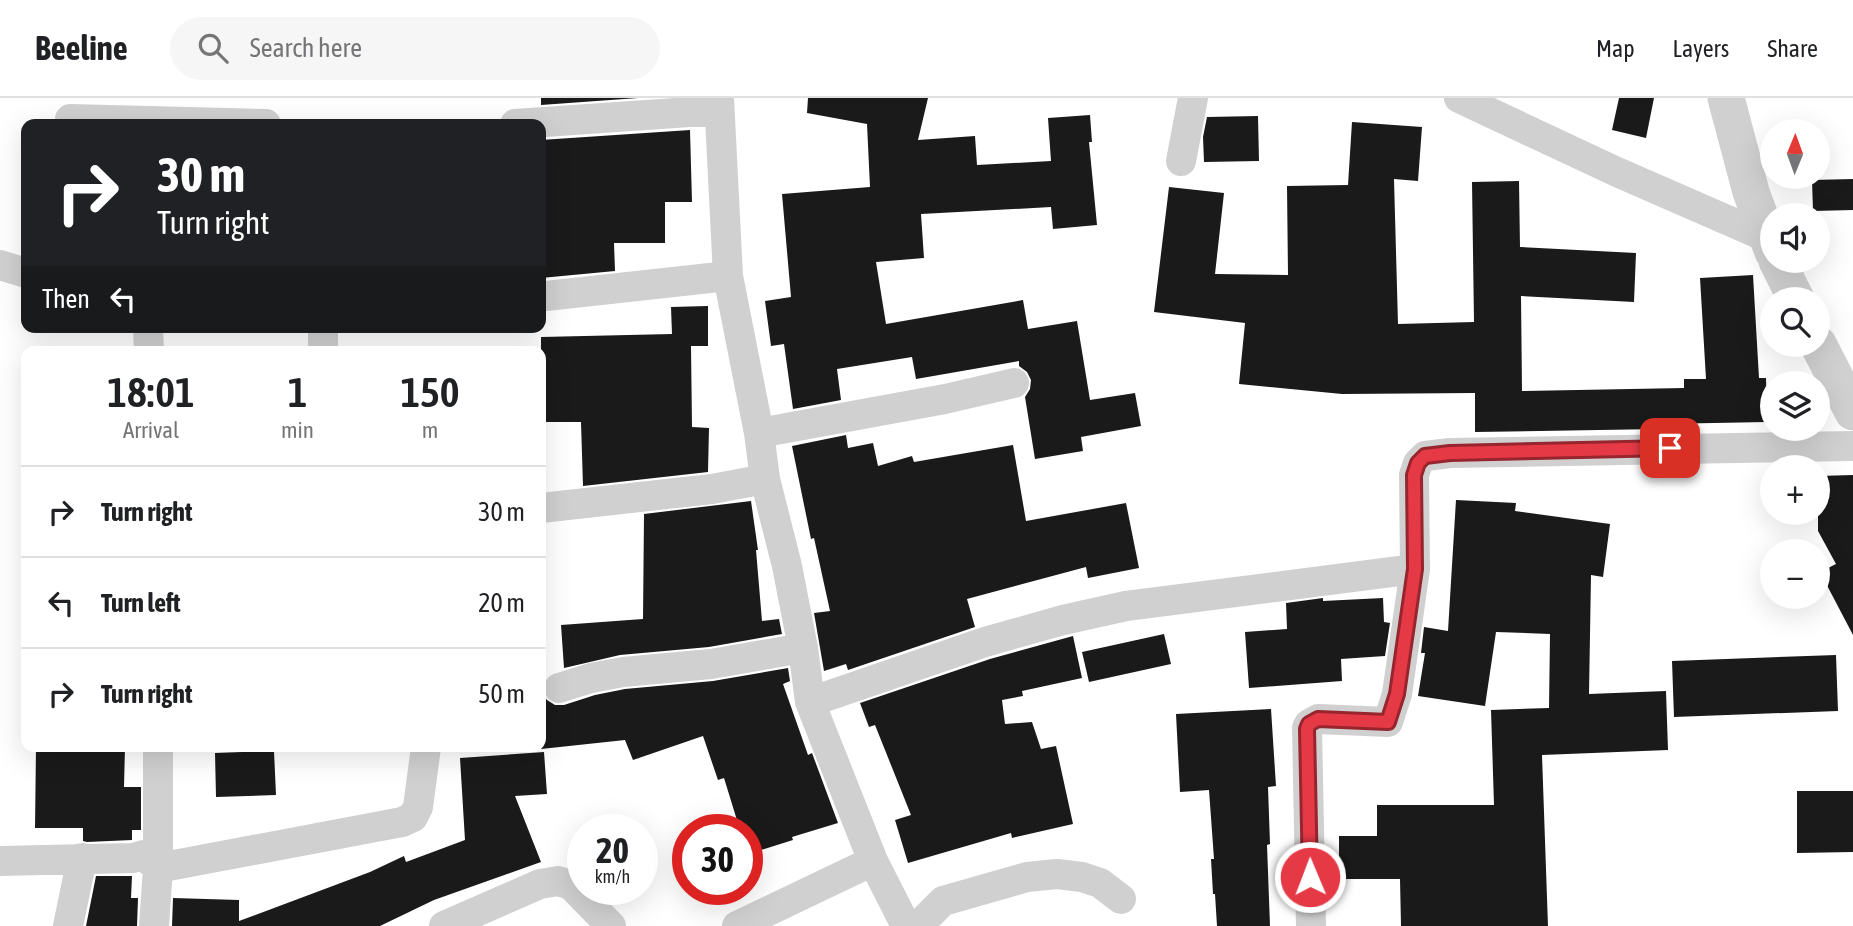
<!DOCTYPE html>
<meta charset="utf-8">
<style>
:root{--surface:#fff;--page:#f6f6f6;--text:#202124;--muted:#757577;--line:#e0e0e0}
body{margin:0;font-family:"Asap Condensed",sans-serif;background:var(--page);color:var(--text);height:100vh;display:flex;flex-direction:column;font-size:26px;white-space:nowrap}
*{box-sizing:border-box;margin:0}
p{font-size:23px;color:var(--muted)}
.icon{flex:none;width:38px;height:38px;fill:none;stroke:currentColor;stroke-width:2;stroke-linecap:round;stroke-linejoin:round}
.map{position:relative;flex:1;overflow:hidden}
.panel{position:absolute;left:21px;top:248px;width:525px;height:406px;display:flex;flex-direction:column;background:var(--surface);border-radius:14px;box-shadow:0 7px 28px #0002}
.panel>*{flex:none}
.hud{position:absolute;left:21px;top:21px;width:525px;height:214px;border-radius:14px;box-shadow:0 7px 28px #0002;background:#202124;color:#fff;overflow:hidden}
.needle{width:46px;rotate:1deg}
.buttons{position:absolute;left:1760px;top:21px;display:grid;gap:14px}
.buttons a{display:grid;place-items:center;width:70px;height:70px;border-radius:50%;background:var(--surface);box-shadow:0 7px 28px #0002;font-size:35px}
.speed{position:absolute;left:567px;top:716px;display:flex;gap:14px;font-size:35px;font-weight:700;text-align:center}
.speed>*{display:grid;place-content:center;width:91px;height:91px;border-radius:50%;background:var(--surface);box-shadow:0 7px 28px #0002;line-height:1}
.speed small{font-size:18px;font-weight:400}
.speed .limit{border:10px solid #d22;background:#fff;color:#111}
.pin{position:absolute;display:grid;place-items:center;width:60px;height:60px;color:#fff;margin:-30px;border-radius:14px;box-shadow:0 4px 10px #0006}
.me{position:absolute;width:77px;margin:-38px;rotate:359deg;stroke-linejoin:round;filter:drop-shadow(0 0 5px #0008)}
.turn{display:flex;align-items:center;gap:24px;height:147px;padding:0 21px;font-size:32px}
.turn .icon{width:91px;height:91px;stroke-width:2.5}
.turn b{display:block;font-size:49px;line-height:60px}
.then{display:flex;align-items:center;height:66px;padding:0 21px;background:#0003;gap:14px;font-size:26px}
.eta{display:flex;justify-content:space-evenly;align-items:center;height:119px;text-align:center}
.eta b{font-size:42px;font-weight:600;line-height:49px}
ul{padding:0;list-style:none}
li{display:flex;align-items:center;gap:21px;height:91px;padding:0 21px;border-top:2px solid var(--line)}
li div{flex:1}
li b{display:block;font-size:26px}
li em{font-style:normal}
header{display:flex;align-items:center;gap:42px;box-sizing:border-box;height:98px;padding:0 35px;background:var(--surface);border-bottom:2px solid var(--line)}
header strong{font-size:33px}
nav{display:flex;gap:38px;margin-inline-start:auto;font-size:24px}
.search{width:490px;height:63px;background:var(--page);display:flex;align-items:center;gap:18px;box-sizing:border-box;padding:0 24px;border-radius:38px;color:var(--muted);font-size:26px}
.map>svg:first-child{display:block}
</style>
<header>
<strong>Beeline</strong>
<div class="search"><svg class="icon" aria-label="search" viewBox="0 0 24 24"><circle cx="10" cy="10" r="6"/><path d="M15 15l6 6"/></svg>Search here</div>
<nav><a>Map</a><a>Layers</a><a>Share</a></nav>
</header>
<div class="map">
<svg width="1853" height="828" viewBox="0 0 1853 828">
<rect width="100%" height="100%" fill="#fff"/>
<!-- building -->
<path fill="#1a1a1a" d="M 541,0 L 638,0 L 541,7 Z
M 808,0 L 928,0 L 918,42 L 975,38 L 977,67 L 1051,63 L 1048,20 L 1090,17 L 1092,44 L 1089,44 L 1097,127 L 1053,131 L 1051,109 L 921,116 L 924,160 L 876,164 L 886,226 L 1023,202 L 1028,231 L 1077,223 L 1090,302 L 1135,295 L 1141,328 L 1081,339 L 1083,353 L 1035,361 L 1025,299 L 1030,291 L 1031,282 L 1027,274 L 1019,268 L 1019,263 L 916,281 L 912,259 L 837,271 L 841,302 L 793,311 L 784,246 L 771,248 L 765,203 L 791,199 L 782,96 L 870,89 L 867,26 L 807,15 Z
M 1619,0 L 1654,0 L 1646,40 L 1612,32 Z
M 1258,18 L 1259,63 L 1204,64 L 1203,39 L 1207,19 Z
M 1352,24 L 1422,29 L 1418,83 L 1394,81 L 1398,226 L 1474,224 L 1472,84 L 1519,83 L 1520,149 L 1636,155 L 1634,204 L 1521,198 L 1522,293 L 1684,290 L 1684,281 L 1706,281 L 1700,180 L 1753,177 L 1759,280 L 1766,280 L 1767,324 L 1660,326 L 1660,331 L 1475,334 L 1475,295 L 1342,296 L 1239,286 L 1245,225 L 1154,214 L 1169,89 L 1224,95 L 1215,176 L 1288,177 L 1287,88 L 1348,87 Z
M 690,32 L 692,104 L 665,104 L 665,145 L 614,145 L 615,173 L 541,180 L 541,42 Z
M 1853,81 L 1853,112 L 1813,113 L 1812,82 Z
M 708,208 L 708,248 L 691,248 L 692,329 L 709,330 L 708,374 L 583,388 L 581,324 L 541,324 L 541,239 L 672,236 L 671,209 Z
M 846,337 L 848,350 L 873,345 L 878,368 L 912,358 L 914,364 L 1013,347 L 1026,423 L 1126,405 L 1139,470 L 1088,480 L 1086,469 L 967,501 L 975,529 L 848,572 L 846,566 L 824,573 L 814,515 L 830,513 L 814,440 L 811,441 L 792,348 Z
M 1853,377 L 1853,537 L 1820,474 L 1836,466 L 1818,433 L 1818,378 Z
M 1456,402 L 1516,405 L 1515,413 L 1610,426 L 1603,479 L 1591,477 L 1589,596 L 1666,593 L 1668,652 L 1542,657 L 1548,828 L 1401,828 L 1400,781 L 1339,781 L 1339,738 L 1377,738 L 1377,707 L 1494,707 L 1491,612 L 1549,610 L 1550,536 L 1496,534 L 1485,608 L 1418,598 L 1425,555 L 1421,555 L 1424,529 L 1448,533 Z
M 751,403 L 758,452 L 756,452 L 762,523 L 779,521 L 782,536 L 709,549 L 620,557 L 564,570 L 561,527 L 643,521 L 644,416 Z
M 1323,500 L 1323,503 L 1383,500 L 1384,524 L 1390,525 L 1385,558 L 1341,561 L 1342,583 L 1249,590 L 1245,534 L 1287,531 L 1286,505 Z
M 1164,536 L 1171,566 L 1089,584 L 1082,554 Z
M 1073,538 L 1082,580 L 1022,593 L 1023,598 L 1002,602 L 1005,626 L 1032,624 L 1041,651 L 1056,648 L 1073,726 L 1012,740 L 1011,735 L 908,765 L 895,722 L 911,717 L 875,627 L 869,629 L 860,605 L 990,561 Z
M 1836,557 L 1838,613 L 1674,619 L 1672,563 Z
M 788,570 L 790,583 L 783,586 L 808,657 L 812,655 L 838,725 L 792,739 L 793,742 L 748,756 L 747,732 L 740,732 L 724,680 L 718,682 L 703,638 L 633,662 L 625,642 L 541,651 L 541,585 L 543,596 L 547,602 L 555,607 L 564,607 L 595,597 L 625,591 L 713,583 Z
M 1271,611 L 1276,688 L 1268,689 L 1270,746 L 1267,747 L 1270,828 L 1217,828 L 1215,796 L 1213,796 L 1211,761 L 1214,761 L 1209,692 L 1180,694 L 1176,616 Z
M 36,649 L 125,649 L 124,689 L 141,689 L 141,732 L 132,732 L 132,742 L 87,744 L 83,743 L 83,730 L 35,730 Z
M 274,653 L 276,697 L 216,699 L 215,655 Z
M 544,654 L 547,696 L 515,698 L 541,764 L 434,802 L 380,828 L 172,828 L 173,800 L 239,802 L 239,823 L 370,774 L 404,758 L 406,764 L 465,742 L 460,660 Z
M 1797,693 L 1853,693 L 1853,754 L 1797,755 Z
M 96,778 L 132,778 L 131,800 L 138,800 L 137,828 L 86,828 Z"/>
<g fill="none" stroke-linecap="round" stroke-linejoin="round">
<!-- minor -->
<path stroke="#d0d0d0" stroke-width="30" d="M 719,0 L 728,178 L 759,335 L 765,381 L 787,468 L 803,550 L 810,604 L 873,763 L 737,828
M 1459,0 L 1617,74 L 1766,139
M 70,21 L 266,26
M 515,26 L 719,12
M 1181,63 L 1193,0
M 0,167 L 26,175
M 546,198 L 728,178
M 148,229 L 149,254
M 323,254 L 323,229
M 759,335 L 945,301 L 1014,285
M 541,410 L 712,391 L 765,381
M 559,590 L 591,580 L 623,574 L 711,566 L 803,550
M 810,604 L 985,544 L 1063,522 L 1126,508 L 1415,471
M 0,763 L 133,760 L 143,757 L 158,770
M 873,763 L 906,828
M 158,770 L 402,724 L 413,719 L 418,709 L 426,649
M 68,828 L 82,760
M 154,828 L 158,770 L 158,649
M 444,828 L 540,786 L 558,783 L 571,787 L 611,828
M 918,828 L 943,803 L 1027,779 L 1057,776 L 1082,779 L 1100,785 L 1121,801
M 1311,828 L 1307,630 L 1309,626 L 1318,621 L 1388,624 L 1397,596 L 1415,471 L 1414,377 L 1418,365 L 1425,358 L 1450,355 L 1853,348"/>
<!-- tertiary -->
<path stroke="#d0d0d0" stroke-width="37" d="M 1726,0 L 1751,94 L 1773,154
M 1777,163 L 1796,201
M 1818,246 L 1853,314"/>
</g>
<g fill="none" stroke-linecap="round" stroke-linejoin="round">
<defs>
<path id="route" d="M 1310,779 L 1307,631 L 1309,626 L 1318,621 L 1388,624 L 1397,596 L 1415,471 L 1414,377 L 1418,365 L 1425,358 L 1450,355 L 1670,350"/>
</defs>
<!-- route casing -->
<use href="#route" stroke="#96252e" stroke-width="18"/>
<!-- route -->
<use href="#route" stroke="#e63946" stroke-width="12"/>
</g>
</svg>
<div class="buttons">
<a><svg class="needle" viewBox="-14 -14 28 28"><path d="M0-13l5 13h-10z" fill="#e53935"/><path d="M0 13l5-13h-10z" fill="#757577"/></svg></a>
<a><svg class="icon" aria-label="sound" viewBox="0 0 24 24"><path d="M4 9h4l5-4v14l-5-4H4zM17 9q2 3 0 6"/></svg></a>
<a><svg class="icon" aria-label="search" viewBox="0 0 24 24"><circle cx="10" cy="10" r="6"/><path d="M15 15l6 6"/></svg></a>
<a><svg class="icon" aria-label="layers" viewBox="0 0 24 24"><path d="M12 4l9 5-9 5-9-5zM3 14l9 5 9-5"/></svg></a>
<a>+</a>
<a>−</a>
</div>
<div class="speed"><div>20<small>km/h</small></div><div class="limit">30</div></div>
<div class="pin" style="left:1670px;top:350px;background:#d93025"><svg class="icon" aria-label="arrive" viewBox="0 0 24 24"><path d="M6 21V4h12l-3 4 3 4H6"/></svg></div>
<svg class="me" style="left:1310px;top:779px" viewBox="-20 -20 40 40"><circle r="17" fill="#e63946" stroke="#fff" stroke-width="3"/><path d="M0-11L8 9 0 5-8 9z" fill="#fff"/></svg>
<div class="hud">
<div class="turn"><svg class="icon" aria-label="right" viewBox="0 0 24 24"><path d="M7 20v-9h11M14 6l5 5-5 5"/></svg><div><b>30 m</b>Turn right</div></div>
<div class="then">Then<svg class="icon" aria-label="left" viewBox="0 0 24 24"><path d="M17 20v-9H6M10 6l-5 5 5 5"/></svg></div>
</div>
<section class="panel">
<div class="eta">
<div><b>18:01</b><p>Arrival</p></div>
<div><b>1</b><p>min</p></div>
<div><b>150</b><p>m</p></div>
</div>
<ul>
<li><svg class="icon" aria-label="right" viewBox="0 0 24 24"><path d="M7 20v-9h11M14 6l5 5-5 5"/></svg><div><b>Turn right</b></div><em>30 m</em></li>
<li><svg class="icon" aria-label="left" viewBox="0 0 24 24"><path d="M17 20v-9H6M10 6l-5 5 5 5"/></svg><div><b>Turn left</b></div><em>20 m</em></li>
<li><svg class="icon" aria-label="right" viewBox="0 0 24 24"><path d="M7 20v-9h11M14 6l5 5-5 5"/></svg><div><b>Turn right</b></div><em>50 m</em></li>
</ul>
</section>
</div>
